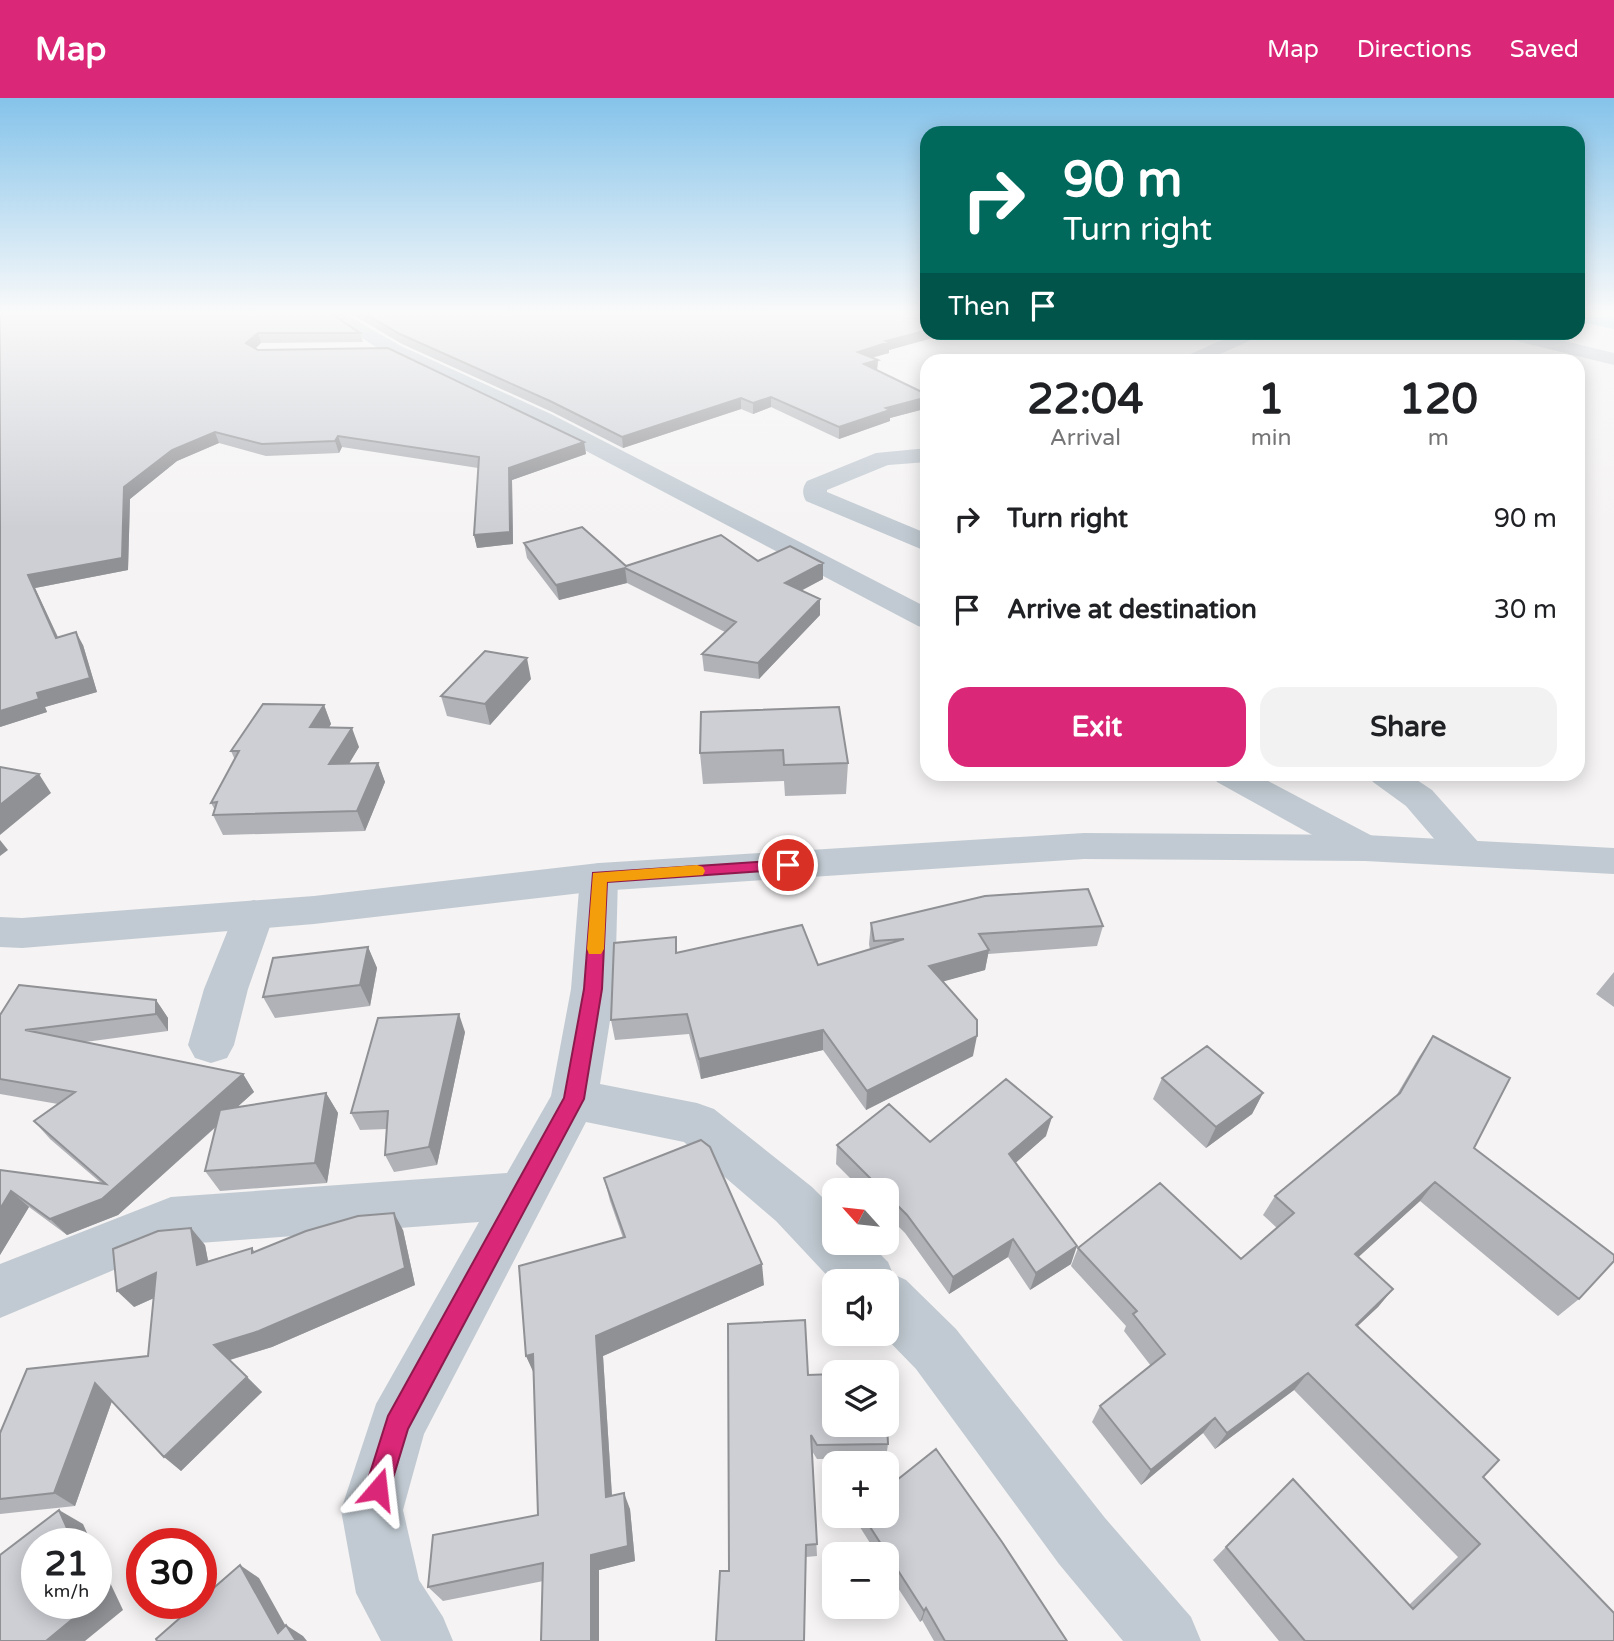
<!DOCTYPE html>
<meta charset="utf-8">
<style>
:root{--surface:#fff;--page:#f2f2f2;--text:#202124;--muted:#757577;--accent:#db2777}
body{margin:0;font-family:"Varela Round",sans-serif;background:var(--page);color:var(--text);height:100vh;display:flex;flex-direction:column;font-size:26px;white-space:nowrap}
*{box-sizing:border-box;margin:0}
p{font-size:23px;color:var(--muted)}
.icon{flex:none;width:38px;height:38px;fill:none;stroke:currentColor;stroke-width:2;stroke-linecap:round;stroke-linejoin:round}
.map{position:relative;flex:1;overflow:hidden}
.side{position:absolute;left:920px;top:256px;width:665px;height:427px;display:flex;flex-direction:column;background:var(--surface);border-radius:21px;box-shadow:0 4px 18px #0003}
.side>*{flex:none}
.guide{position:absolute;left:920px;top:28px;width:665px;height:214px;border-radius:21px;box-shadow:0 4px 18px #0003;background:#00695c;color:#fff;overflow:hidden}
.needle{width:46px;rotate:297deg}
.buttons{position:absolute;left:822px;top:1080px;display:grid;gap:14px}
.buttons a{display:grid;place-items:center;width:77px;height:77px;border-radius:14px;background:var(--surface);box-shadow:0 4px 18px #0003;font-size:35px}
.speed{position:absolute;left:21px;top:1430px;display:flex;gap:14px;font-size:35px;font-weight:700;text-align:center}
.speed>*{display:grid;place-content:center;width:91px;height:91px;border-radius:50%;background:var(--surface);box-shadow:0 4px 18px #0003;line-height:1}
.speed small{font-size:18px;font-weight:400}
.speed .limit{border:10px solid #d22;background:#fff;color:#111}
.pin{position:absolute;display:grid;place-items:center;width:60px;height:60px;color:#fff;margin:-30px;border:4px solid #fff;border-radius:50%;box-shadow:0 2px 7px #0007}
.me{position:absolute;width:77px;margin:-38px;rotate:17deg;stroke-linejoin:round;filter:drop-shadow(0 0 5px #0008)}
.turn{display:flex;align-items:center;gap:24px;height:147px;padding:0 28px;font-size:32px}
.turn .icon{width:91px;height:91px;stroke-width:2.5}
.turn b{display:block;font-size:49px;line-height:60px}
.then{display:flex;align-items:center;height:66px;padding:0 28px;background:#0003;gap:14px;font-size:26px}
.eta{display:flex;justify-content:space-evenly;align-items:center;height:119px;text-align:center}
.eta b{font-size:42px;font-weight:800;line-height:49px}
.primary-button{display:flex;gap:14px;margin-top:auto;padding:14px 28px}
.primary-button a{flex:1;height:80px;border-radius:21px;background:var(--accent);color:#fff;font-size:28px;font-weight:800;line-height:80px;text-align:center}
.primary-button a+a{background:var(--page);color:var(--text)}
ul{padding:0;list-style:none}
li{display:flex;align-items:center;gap:21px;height:91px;padding:0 28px}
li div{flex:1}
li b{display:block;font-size:26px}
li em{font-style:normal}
header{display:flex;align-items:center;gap:42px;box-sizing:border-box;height:98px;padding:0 35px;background:var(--accent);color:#fff}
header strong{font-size:33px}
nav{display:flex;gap:38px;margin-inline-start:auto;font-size:24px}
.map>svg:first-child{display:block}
</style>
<header>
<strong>Map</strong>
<nav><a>Map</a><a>Directions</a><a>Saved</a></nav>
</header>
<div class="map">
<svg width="1614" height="1543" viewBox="0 0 1614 1543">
<rect width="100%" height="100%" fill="#f5f3f3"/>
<!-- water -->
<path fill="#90daee" d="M 1579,214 L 1614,214 L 1614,231 L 1579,224 Z"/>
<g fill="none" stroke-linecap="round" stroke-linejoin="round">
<!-- minor -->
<path fill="#c1cad2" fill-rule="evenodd" d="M 321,214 L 342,214 L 401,248 L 551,316 L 928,510 L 928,531 L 918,528 L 535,326 L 387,256 Z
M 1240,234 L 1269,234 L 1207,262 L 1183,262 L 1186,258 Z
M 1493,234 L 1527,234 L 1614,255 L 1614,267 L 1496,238 Z
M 928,350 L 928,364 L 888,367 L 827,392 L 827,394 L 928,436 L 928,454 L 806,403 C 802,396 802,390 807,383 L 876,355 Z
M 1212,676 L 1255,676 L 1378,741 L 1384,750 L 1378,759 L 1365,763 L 1352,759 L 1217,684 Z
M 1368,676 L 1408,676 L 1432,692 L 1480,746 L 1486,755 L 1480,764 L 1467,768 L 1454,764 L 1406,708 L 1373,684 Z
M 599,765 L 613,769 L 618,779 L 615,891 L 600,986 L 697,1005 L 714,1011 L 812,1089 L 835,1112 L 835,1144 L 868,1144 L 888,1164 L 893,1176 L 906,1182 L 956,1231 L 1105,1420 L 1191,1519 L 1201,1543 L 1123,1543 L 1059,1466 L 916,1271 L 882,1236 L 887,1236 L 887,1183 L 835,1183 L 835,1186 L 776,1123 L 684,1044 L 586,1024 L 424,1336 L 403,1412 L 419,1482 L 443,1519 L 453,1543 L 381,1543 L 356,1495 L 341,1412 L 376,1306 L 479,1124 L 173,1147 L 0,1220 L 0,1166 L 171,1099 L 507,1075 L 551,998 L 571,891 L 580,779 L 585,769 Z
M 254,802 L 268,807 L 274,817 L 248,891 L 234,947 L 227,960 L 211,965 L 195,960 L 188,947 L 204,891 L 234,817 L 240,807 Z"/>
<!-- tertiary -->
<path fill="#c1cad2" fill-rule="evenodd" d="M 1084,735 L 1365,737 L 1614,750 L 1614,776 L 1365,763 L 1084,761 L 599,793 L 314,826 L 22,850 L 0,849 L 0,819 L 22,820 L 314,798 L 599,765 Z"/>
</g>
<!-- wall -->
<path fill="#b0b2b7" d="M 0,214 L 360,235 L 363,244 L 261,245 L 255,251 L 258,252 L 584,344 L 586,356 L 512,382 L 513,446 L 477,450 L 474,437 L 478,370 L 342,349 L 339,355 L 266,358 L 219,345 L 177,363 L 130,401 L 128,472 L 35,490 L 58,539 L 83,547 L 97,594 L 45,609 L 47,614 L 0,629 Z
M 348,214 L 928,214 L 928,234 L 954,234 L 889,252 L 889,255 L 872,259 L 878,262 L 877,272 L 928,297 L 928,310 L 890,320 L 890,323 L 839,341 L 771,309 L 753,316 L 741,311 L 623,350 L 552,314 L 402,246 Z
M 1119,234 L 1152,234 L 1137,240 Z
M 524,445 L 626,468 L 758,463 L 823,465 L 823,481 L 801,493 L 820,501 L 820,517 L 759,581 L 704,573 L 702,556 L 725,534 L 627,485 L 559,502 L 527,460 Z
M 531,581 L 490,627 L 447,618 L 441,598 Z
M 324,607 L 331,626 L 329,629 L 359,649 L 349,665 L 378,665 L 385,684 L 365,733 L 223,737 L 213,717 L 215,712 L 211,705 L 235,662 L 231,653 Z
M 701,614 L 848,665 L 846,696 L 785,698 L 784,683 L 703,686 L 700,655 Z
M 871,825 L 1103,828 L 1097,848 L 988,856 L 985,872 L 943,883 L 973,958 L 866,1012 L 823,952 L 701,981 L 689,936 L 615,942 L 611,922 L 678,855 L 818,867 L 870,852 L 869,846 Z
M 368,849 L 377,870 L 370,908 L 275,920 L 263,899 Z
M 1614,874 L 1614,909 L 1596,896 Z
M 156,902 L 168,920 L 168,933 L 85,944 L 243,976 L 254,994 L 237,1009 L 326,995 L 338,1015 L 327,1085 L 220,1093 L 205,1073 L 217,1028 L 118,1117 L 67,1137 L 29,1109 L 0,1157 L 0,1072 L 101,1085 L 50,1041 L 34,1023 L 58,1006 L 0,996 L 0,917 Z
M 465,934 L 437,1067 L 394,1074 L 385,1057 L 387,1031 L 360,1032 L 351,1015 Z
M 1433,938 L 1474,1050 L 1579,1201 L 1558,1218 L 1420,1103 L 1358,1159 L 1393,1191 L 1378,1209 L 1357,1228 L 1483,1379 L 1614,1543 L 1279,1543 L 1213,1462 L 1293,1381 L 1409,1507 L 1458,1459 L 1294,1292 L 1215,1351 L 1203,1335 L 1141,1387 L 1092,1324 L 1100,1308 L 1151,1268 L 1124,1233 L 1126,1228 L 1071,1168 L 1078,1150 L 1241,1161 L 1277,1130 L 1263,1117 L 1275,1098 L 1396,998 L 1419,959 Z
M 1162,980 L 1263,995 L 1252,1016 L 1206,1050 L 1153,1001 Z
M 1046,1038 L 1015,1065 L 1071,1166 L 1030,1192 L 1008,1159 L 949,1196 L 905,1135 L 887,1117 L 887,1092 L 862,1092 L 836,1066 L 837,1047 L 930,1044 Z
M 604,1080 L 764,1187 L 603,1258 L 612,1397 L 630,1411 L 635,1463 L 599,1472 L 443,1503 L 428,1489 L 538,1417 L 534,1274 L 526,1258 L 623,1140 L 610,1103 Z
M 403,1132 L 415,1187 L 272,1249 L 230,1262 L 262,1294 L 181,1373 L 112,1303 L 75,1408 L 0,1416 L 0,1335 L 148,1258 L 154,1200 L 134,1209 L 205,1147 L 208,1163 L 252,1150 L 255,1154 Z
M 808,1277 L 888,1346 L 886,1360 L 817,1361 L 812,1353 L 817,1458 L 806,1459 L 729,1473 Z
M 859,1418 L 887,1418 L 1067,1543 L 934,1543 L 922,1522 L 920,1524 L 887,1473 L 887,1456 L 877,1456 L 858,1426 Z"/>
<!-- shaded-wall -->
<path fill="#909195" d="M 928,232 L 928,234 L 954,234 L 889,252 L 889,255 L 857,264 L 858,254 L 886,243 Z
M 1138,234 L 1152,234 L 1137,240 Z
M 258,235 L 261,245 L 250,255 L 246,245 Z
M 878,262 L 877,272 L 864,266 Z
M 771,299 L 771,309 L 753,316 L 753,305 Z
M 928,299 L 928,310 L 890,320 L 890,323 L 839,341 L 839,329 L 886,310 Z
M 741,300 L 741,311 L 623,350 L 622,339 Z
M 215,334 L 219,345 L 177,363 L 130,401 L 128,472 L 35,490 L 64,553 L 56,540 L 28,477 L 124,389 L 172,352 Z
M 338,338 L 342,349 L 339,355 L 335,343 Z
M 584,344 L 586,356 L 512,382 L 513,446 L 477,450 L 474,437 L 509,370 Z
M 823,465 L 823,481 L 785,501 L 785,485 Z
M 625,470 L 627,485 L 559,502 L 556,487 Z
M 820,501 L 820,517 L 759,581 L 758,565 Z
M 76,534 L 83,547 L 97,594 L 45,609 L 47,614 L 0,629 L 0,613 L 37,595 Z
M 527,560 L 531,581 L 490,627 L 485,606 Z
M 324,607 L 331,626 L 318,648 L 310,629 Z
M 352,630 L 359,649 L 337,686 L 329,666 Z
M 378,665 L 385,684 L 365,733 L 357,713 Z
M 39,676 L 51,695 L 0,737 L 0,707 Z
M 0,742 L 8,752 L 0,758 Z
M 368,849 L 377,870 L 370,908 L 360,887 Z
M 989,852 L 985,872 L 927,888 L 929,868 Z
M 156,902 L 168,920 L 168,933 L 156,916 Z
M 459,916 L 465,934 L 437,1067 L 429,1049 Z
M 823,932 L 823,952 L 701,981 L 699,961 Z
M 977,938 L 973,958 L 866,1012 L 867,993 Z
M 243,976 L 254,994 L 118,1117 L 67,1137 L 50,1121 L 102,1101 Z
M 326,995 L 338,1015 L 327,1085 L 315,1065 Z
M 1263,995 L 1252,1016 L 1206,1050 L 1216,1029 Z
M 1052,1019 L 1046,1038 L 1004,1075 L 1009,1056 Z
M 1435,1084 L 1420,1103 L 1341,1175 L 1355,1156 Z
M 11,1093 L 29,1109 L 0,1157 L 0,1111 Z
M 394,1115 L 403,1132 L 415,1187 L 272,1249 L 229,1262 L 214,1247 Z
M 191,1130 L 205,1147 L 212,1183 L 197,1167 Z
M 1013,1141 L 1008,1159 L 949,1196 L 953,1179 Z
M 1077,1148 L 1071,1166 L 1030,1192 L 1036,1175 Z
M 762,1166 L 764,1187 L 603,1258 L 613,1415 L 606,1399 L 596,1238 Z
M 156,1175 L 172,1192 L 134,1209 L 117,1193 Z
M 1393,1191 L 1378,1209 L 1341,1244 L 1356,1227 Z
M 533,1256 L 535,1278 L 526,1258 Z
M 1308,1275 L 1294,1292 L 1215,1351 L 1227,1335 Z
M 247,1279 L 262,1294 L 181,1373 L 164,1359 Z
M 95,1285 L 113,1300 L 75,1408 L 54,1395 Z
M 1215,1320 L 1203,1335 L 1141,1387 L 1151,1372 Z
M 624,1395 L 630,1411 L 635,1463 L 599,1472 L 599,1543 L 591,1543 L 591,1457 Z
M 59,1412 L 83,1426 L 92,1446 L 74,1446 Z
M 96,1455 L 123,1512 L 85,1543 L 46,1543 L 92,1505 L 96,1505 Z
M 240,1467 L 259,1480 L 294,1543 L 278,1535 Z
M 926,1510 L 922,1522 L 920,1524 L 924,1513 Z
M 286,1527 L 303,1538 L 307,1543 L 296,1543 Z"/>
<!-- building -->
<path fill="#cdcfd5" stroke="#909195" stroke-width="2" d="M 0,214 L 329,214 L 360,235 L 258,235 L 246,245 L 258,252 L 388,250 L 584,344 L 509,370 L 510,434 L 474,437 L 479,359 L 338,338 L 335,343 L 262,346 L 215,334 L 172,352 L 124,389 L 122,460 L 28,477 L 56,540 L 76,534 L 90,580 L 37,595 L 39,601 L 0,613 Z
M 362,214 L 928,214 L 928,232 L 886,243 L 889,244 L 858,254 L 878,262 L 864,266 L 928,297 L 928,299 L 886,310 L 890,312 L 839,329 L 771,299 L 753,305 L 741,300 L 622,339 L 550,303 L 400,236 Z
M 582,429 L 626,468 L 721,437 L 758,463 L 790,448 L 823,465 L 785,485 L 820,501 L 758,565 L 702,556 L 736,524 L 625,470 L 556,487 L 524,445 Z
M 485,553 L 527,560 L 485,606 L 441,598 Z
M 263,606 L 324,607 L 310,629 L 352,630 L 329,666 L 378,665 L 357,713 L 213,717 L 217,704 L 211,705 L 239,653 L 231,653 Z
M 839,609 L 848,665 L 784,667 L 783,652 L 700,655 L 701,614 Z
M 0,669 L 39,676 L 0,707 Z
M 1088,791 L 1103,828 L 979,836 L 989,852 L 929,868 L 977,922 L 977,938 L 867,993 L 823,932 L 699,961 L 687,916 L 611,922 L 614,845 L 676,839 L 676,855 L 802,827 L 818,867 L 904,841 L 874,843 L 871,825 L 985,798 Z
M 368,849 L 360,887 L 263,899 L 273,860 Z
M 19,887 L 156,902 L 156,916 L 25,932 L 243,976 L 102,1101 L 50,1121 L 11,1093 L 0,1111 L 0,1072 L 106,1086 L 34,1023 L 75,994 L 0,981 L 0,917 Z
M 459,916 L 429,1049 L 385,1057 L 388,1013 L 351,1015 L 378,920 Z
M 1433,938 L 1510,980 L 1474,1050 L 1614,1157 L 1614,1163 L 1579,1201 L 1435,1084 L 1355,1156 L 1393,1191 L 1356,1227 L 1499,1362 L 1483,1379 L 1614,1515 L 1614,1543 L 1305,1543 L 1226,1449 L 1293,1381 L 1413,1511 L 1480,1446 L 1308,1275 L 1227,1335 L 1215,1320 L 1151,1372 L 1100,1308 L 1165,1256 L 1133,1216 L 1137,1213 L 1078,1150 L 1160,1085 L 1241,1161 L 1294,1115 L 1275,1098 L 1400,995 Z
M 1207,948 L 1263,995 L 1216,1029 L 1162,980 Z
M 1006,981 L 1052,1019 L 1009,1056 L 1077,1148 L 1036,1175 L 1013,1141 L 953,1179 L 907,1117 L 887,1097 L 887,1092 L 882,1092 L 837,1047 L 889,1006 L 930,1044 Z
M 326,995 L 315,1065 L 205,1073 L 220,1012 Z
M 701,1042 L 710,1049 L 762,1166 L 596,1238 L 606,1399 L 624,1395 L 628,1448 L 591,1457 L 591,1543 L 541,1543 L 543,1465 L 428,1489 L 433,1437 L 538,1417 L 533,1256 L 526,1258 L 519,1168 L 625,1139 L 604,1080 Z
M 394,1115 L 405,1170 L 259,1233 L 214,1247 L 247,1279 L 164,1359 L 95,1285 L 54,1395 L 0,1401 L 0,1335 L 27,1271 L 148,1258 L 156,1175 L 117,1193 L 113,1151 L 158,1133 L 191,1130 L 197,1167 L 252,1150 L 252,1155 L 306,1133 L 358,1118 Z
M 805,1222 L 808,1277 L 835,1276 L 835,1326 L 887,1326 L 888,1346 L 817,1347 L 811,1337 L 817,1446 L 806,1447 L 804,1543 L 716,1543 L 720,1473 L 729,1473 L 728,1226 Z
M 936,1351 L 1002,1444 L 1067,1543 L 945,1543 L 926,1510 L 924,1513 L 863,1418 L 887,1418 L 887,1390 Z
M 59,1412 L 74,1446 L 37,1446 L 37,1505 L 92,1505 L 46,1543 L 0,1543 L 0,1457 Z
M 240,1467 L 278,1535 L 286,1527 L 296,1543 L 157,1543 L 156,1541 L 197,1505 L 201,1505 L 201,1501 Z"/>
<!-- sky -->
<linearGradient id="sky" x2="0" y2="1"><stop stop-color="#85c3ea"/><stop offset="0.5" stop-color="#fafafa"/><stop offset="1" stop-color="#fafafa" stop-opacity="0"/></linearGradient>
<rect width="1614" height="430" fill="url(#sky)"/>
<!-- route -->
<path fill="#db2777" stroke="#8e194d" stroke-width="2" d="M 788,762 L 796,767 L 793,771 L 607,784 L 602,891 L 584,1001 L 408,1331 L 387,1400 L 378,1404 L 369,1400 L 365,1391 L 388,1318 L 564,1000 L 584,891 L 593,775 Z"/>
<!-- slow -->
<path fill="#f59e0b" d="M 697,767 L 703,769 L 705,773 L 703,777 L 607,784 L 604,851 L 601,856 L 589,856 L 587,851 L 593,775 Z"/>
</svg>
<div class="buttons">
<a><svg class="needle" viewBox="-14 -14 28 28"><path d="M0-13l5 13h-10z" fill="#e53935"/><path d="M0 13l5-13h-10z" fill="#757577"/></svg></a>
<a><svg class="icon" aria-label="sound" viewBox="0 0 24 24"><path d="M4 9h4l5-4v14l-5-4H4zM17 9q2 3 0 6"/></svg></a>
<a><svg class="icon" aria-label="layers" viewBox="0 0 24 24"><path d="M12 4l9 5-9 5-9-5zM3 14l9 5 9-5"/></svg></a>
<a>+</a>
<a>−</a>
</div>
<div class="speed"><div>21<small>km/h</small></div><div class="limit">30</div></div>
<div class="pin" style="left:788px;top:767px;background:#d93025"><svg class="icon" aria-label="arrive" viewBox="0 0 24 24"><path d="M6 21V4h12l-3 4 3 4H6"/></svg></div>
<svg class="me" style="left:378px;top:1391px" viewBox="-20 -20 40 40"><path d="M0-17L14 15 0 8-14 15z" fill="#db2777" stroke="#fff" stroke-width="4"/></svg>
<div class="guide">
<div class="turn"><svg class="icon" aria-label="right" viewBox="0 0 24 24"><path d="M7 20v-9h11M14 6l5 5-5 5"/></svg><div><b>90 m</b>Turn right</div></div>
<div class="then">Then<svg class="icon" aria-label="arrive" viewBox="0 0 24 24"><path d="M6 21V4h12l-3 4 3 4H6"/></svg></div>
</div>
<section class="side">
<div class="eta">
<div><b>22:04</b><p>Arrival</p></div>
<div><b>1</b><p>min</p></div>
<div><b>120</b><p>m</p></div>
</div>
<ul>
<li><svg class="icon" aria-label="right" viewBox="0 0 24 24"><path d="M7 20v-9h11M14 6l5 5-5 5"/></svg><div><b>Turn right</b></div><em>90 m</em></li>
<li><svg class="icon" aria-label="arrive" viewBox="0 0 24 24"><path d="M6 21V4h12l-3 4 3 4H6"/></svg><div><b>Arrive at destination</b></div><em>30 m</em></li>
</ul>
<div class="primary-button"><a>Exit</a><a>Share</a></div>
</section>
</div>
